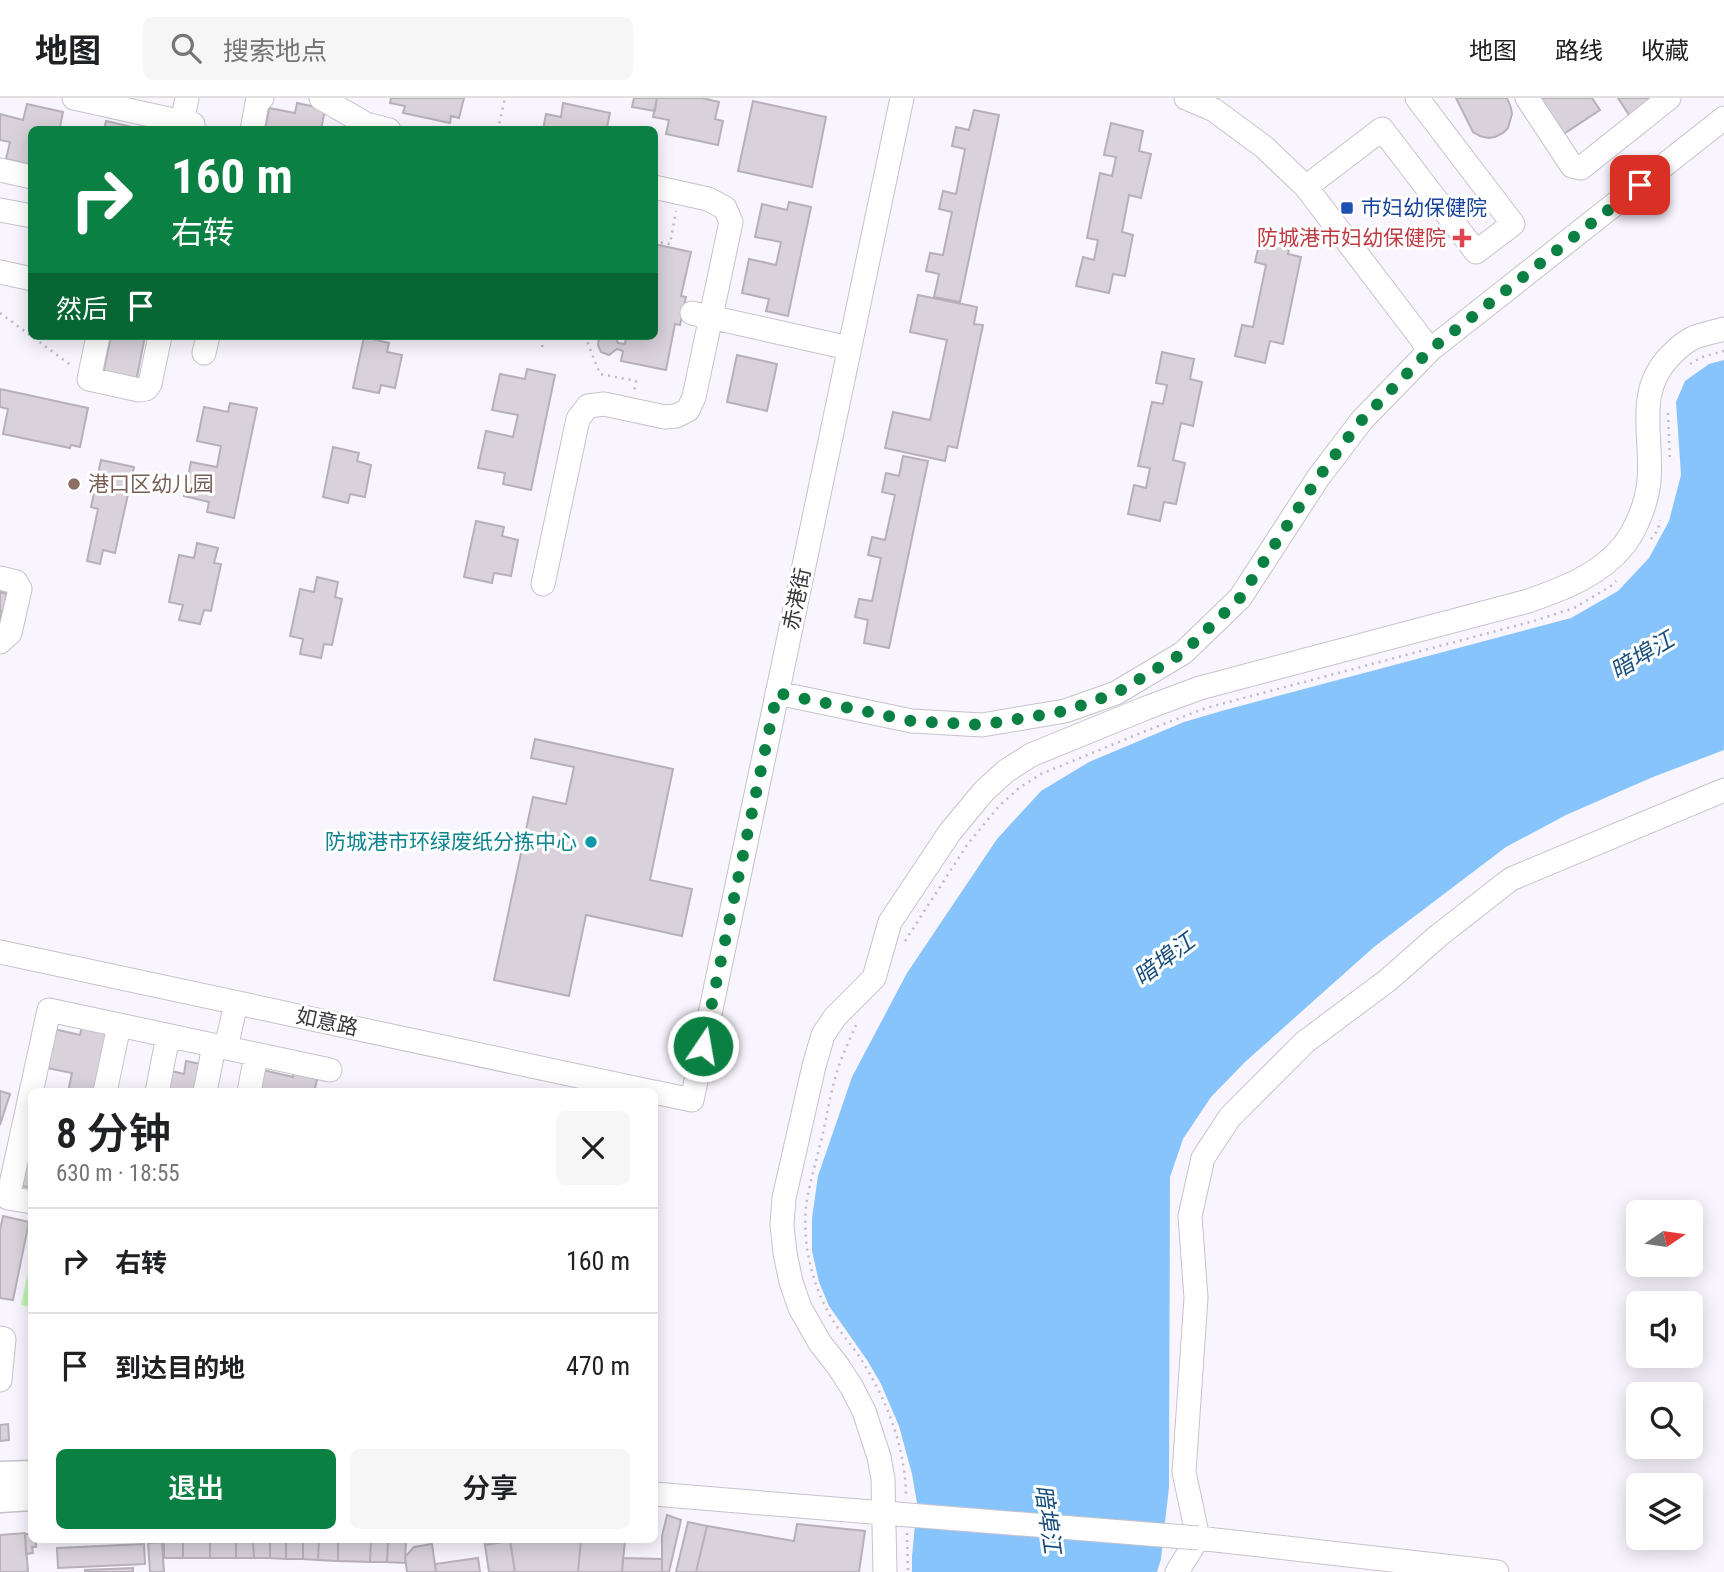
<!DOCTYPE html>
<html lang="zh">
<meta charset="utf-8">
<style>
:root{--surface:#fff;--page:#f6f6f6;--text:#202124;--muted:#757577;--line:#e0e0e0;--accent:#0b8043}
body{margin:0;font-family:"Roboto Condensed","Noto Sans SC",sans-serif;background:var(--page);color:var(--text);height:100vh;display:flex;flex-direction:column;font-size:26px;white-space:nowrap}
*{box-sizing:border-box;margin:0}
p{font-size:23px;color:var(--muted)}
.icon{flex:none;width:38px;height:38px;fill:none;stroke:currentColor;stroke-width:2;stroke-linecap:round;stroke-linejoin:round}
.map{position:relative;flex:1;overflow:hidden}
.panel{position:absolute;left:28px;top:990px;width:630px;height:455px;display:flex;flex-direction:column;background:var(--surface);border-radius:10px;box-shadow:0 4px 18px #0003}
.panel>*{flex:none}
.hud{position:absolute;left:28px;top:28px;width:630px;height:214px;border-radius:10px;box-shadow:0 4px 18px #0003;background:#0b8043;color:#fff;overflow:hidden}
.needle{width:46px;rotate:77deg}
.buttons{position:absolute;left:1626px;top:1102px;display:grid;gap:14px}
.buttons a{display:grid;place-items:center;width:77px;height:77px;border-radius:10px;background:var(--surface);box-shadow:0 4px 18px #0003;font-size:35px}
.pin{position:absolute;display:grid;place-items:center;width:60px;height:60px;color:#fff;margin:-30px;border-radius:14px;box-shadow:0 4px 10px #0006}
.me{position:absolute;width:77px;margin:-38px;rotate:12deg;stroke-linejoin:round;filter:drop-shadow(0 0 5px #0008)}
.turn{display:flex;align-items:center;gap:24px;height:147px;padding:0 28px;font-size:32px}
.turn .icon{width:91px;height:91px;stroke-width:2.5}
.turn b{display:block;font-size:49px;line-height:60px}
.then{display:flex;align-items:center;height:66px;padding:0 28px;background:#0003;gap:14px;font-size:26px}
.round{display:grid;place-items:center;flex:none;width:74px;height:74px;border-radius:10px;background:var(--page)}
.overview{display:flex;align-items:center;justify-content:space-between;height:119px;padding:0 28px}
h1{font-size:42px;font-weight:600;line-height:52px}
.primary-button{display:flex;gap:14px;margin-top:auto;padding:14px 28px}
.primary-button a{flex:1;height:80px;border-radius:10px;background:var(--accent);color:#fff;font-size:28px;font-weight:600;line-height:80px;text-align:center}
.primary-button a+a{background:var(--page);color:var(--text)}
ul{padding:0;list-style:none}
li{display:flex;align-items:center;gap:21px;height:105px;padding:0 28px;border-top:2px solid var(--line)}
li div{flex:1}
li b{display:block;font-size:26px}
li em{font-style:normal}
header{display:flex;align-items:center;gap:42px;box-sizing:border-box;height:98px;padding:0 35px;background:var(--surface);border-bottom:2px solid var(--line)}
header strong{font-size:33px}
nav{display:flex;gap:38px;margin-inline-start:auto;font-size:24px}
.search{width:490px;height:63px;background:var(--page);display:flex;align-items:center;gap:18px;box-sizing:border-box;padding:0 24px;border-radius:10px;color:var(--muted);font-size:26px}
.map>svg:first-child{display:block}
</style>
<header>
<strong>地图</strong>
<div class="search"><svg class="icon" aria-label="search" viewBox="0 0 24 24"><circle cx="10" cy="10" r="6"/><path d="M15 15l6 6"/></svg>搜索地点</div>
<nav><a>地图</a><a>路线</a><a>收藏</a></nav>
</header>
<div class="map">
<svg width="1724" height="1474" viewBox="0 0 1724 1474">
<rect width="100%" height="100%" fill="#f9f5fe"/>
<!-- garden -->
<path fill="#bff8b5" d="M 31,1161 L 31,1209 L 21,1207 Z"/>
<!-- water -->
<path fill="#88c4fc" d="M 1724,262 L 1724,652 L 1653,679 L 1566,717 L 1506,749 L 1374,849 L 1245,964 L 1211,999 L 1183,1041 L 1170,1079 L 1169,1389 L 1161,1461 L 1157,1474 L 912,1474 L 912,1459 L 917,1405 L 912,1376 L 899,1328 L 881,1286 L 867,1262 L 829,1208 L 819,1184 L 812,1153 L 812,1120 L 818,1078 L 852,979 L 907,875 L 997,741 L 1041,693 L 1089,664 L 1184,624 L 1225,612 L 1571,520 L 1618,493 L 1649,460 L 1669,423 L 1681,377 L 1676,304 L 1685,283 L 1709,266 Z"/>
<!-- building -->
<path fill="#d9d2db" stroke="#b7b0b8" stroke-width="2" d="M 391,0 L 464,0 L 459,20 L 451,18 L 450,25 L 403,15 L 405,8 L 390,5 Z
M 634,0 L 657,0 L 655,13 L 632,9 Z
M 657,0 L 702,0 L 719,4 L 715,21 L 723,23 L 718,47 L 666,36 L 669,22 L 653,19 Z
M 1456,0 L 1507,0 L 1511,10 L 1512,16 L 1508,30 L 1503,35 L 1495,39 L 1488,40 L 1480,38 L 1473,34 Z
M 1538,0 L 1592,0 L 1600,12 L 1562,37 Z
M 1618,0 L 1660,0 L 1631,20 Z
M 753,3 L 826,19 L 812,89 L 738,73 Z
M 297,5 L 325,11 L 321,32 L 265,32 L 269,10 L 295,15 Z
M 563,5 L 610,15 L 607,29 L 615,32 L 543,32 L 546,16 L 561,19 Z
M 27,6 L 63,14 L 60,29 L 69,32 L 32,32 L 32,67 L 6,61 L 10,44 L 0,42 L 0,16 L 23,22 Z
M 974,12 L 999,17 L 960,204 L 934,199 L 939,176 L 926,173 L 930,155 L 943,157 L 952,114 L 939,111 L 943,93 L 956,96 L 965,51 L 952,48 L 956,29 L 969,32 Z
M 106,23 L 141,31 L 141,32 L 104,32 Z
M 1111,25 L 1143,33 L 1139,53 L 1151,56 L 1141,100 L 1129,97 L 1122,134 L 1133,137 L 1125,178 L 1113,176 L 1109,195 L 1076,188 L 1083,159 L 1094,162 L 1098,142 L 1087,140 L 1100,75 L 1112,78 L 1116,59 L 1104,57 Z
M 789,104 L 811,109 L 788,218 L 766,213 L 769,201 L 742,195 L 749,161 L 776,167 L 781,144 L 755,139 L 762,106 L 787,112 Z
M 1263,129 L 1293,135 L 1288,156 L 1301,159 L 1283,246 L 1270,243 L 1265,265 L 1235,258 L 1242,227 L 1253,229 L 1266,167 L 1255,164 Z
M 654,146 L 691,154 L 681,198 L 686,199 L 680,227 L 675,226 L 666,272 L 621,263 L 623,253 L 617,251 L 609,257 L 601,254 L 598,247 L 599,240 L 603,238 L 615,238 L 618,245 L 625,246 L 626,238 L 654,238 Z
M 918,197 L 977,209 L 974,226 L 983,227 L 957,350 L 948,348 L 945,363 L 885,350 L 893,314 L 930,322 L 947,242 L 910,234 Z
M 111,238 L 145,238 L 136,284 L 103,276 Z
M 364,239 L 389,245 L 387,254 L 402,257 L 395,290 L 381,287 L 379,295 L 353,290 Z
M 1162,254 L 1194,261 L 1190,281 L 1202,284 L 1193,328 L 1181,325 L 1173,362 L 1185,365 L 1176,406 L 1164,404 L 1160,423 L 1128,416 L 1134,387 L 1146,390 L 1150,370 L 1138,368 L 1152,304 L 1163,306 L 1167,287 L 1156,285 Z
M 737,257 L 777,266 L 767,313 L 727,304 Z
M 527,271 L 555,277 L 531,392 L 503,386 L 505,375 L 478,370 L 486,333 L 513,339 L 518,317 L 492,312 L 500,276 L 525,281 Z
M 0,291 L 88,310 L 80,349 L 71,347 L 70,350 L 3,336 L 8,311 L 0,309 Z
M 230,305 L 257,310 L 234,420 L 207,414 L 209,404 L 184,398 L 191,364 L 217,369 L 221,348 L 197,343 L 204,309 L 228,314 Z
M 333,349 L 359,355 L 357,363 L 371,367 L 365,399 L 350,396 L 348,405 L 323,399 Z
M 903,358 L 928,363 L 889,550 L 864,545 L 868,522 L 855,519 L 859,501 L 872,503 L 881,460 L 868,457 L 872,439 L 885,442 L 895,397 L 882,394 L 886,375 L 899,378 Z
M 101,362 L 134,369 L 115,455 L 103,452 L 100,466 L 87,463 L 98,411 L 91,409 Z
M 476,423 L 504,429 L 502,438 L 518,442 L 511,478 L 494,475 L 492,485 L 464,479 Z
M 197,445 L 218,450 L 214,465 L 221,466 L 211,513 L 204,512 L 200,526 L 179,522 L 183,507 L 169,504 L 179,457 L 194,460 Z
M 317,479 L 338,484 L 335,499 L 342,501 L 332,547 L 324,546 L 321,560 L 300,556 L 303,541 L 290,538 L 300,491 L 314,494 Z
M 0,488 L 8,489 L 3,514 L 0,513 Z
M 0,494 L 7,496 L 0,529 Z
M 535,641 L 673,671 L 650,782 L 692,791 L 682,838 L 586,817 L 569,898 L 494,882 L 533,699 L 566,706 L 574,669 L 531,660 Z
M 82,928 L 108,934 L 95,994 L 68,994 L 72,975 L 42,969 L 50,930 L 80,937 Z
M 186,963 L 201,966 L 196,994 L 162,994 L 167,972 L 184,976 Z
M 263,972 L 293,979 L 294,973 L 318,978 L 314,994 L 259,994 Z
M 0,993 L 10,996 L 0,1027 Z
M 25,1050 L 32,1052 L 32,1090 L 17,1087 Z
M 3,1118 L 29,1124 L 13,1202 L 0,1200 L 0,1132 Z
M 8,1326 L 9,1342 L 0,1343 L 0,1327 Z
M 667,1417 L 681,1422 L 669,1474 L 662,1474 L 662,1438 Z
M 688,1424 L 707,1428 L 696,1474 L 676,1474 Z
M 797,1426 L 865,1433 L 859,1474 L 696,1474 L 707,1428 L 794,1443 Z
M 25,1435 L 28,1474 L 0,1474 L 0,1437 Z
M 25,1436 L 32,1436 L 32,1442 L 36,1442 L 36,1449 L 32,1449 L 33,1455 L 26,1456 Z
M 164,1442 L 183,1442 L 183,1460 L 164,1460 Z
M 183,1442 L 210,1442 L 210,1460 L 183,1460 Z
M 210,1442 L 236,1442 L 236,1460 L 210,1460 Z
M 236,1442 L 253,1442 L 254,1460 L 236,1460 Z
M 253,1442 L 270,1442 L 270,1460 L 254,1460 Z
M 270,1442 L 286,1442 L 286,1461 L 270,1460 Z
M 286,1442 L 303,1442 L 303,1461 L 286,1461 Z
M 303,1442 L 319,1442 L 318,1462 L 303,1461 Z
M 319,1442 L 338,1442 L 338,1463 L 318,1462 Z
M 338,1442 L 371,1442 L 370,1464 L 338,1463 Z
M 371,1442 L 388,1442 L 387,1464 L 370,1464 Z
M 388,1442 L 406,1442 L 405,1465 L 387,1464 Z
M 484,1442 L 503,1442 L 503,1444 L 485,1447 Z
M 510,1442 L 581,1442 L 578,1474 L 515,1474 Z
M 581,1442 L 625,1442 L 622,1474 L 578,1474 Z
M 510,1443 L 515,1474 L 489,1474 L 485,1447 Z
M 162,1444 L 164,1474 L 150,1474 L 148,1445 Z
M 144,1446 L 145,1466 L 58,1470 L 57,1450 Z
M 432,1446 L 436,1474 L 407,1474 L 405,1459 L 414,1449 Z
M 478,1460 L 480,1474 L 436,1474 L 435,1466 Z
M 623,1460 L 662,1461 L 662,1474 L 622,1474 Z
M 133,1470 L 133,1474 L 85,1474 L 85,1472 Z"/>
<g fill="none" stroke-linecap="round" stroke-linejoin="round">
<defs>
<path id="minor" d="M 74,0 L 182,24
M 187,0 L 182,24 L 193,26 L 193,28
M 321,0 L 366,26 L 389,32
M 1186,0 L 1214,12 L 1264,49 L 1306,89 L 1430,252
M 1527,0 L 1572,68 L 1581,70 L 1669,0
M 252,32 L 257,5 L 262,0
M 0,72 L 32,79
M 1306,89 L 1382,31 L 1476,154 L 1513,126 L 1417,0
M 0,112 L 32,118
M 0,174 L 32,181
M 692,215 L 849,250
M 98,238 L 89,281 L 139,292 L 146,291 L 150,286 L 160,238
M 204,255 L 208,238
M 0,480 L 16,484 L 20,491 L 10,535 L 0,544
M 543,486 L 578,321 L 588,308 L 604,306 L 665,319 L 676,318 L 688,312 L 694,299 L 731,124 L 725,110 L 708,101 L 654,89
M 777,595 L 912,623 L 982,627 L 1065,613 L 1116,595 L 1183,555 L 1240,500 L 1318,380 L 1362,322 L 1430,252 L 1724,20
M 0,854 L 653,994
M 226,950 L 236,905
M 105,994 L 119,928
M 157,994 L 168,938
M 205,994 L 214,948
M 249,994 L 256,957
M 654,994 L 692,1002 L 902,0
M 32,1104 L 8,1100 L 49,912 L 330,972
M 0,1240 L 4,1241 L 0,1282
M 654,1396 L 896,1416
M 1198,1440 L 1497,1474
M 885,1474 L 883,1381 L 879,1359 L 864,1313 L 851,1288 L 838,1268 L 820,1245 L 800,1210 L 791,1184 L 785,1155 L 782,1127 L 784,1100 L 814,968 L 823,937 L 835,919 L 874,880 L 890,824 L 950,734 L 984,693 L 1006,673 L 1031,657 L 1146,610 L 1200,590 L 1528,503 C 1563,491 1600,477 1624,447 C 1637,430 1647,404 1649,383 C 1653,336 1634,293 1672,256 C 1678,250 1685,244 1693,240 C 1703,236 1714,234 1724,231
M 1177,1474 L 1198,1440 L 1184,1374 L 1196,1200 L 1190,1118 L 1203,1060 L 1230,1019 L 1305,944 L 1388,882 L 1438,838 L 1511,781 L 1724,692"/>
<path id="major" d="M 0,1378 L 32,1377
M 0,1400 L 32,1398"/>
</defs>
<!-- minor casing -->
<use href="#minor" stroke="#c6c2cb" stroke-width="25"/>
<!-- major casing -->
<use href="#major" stroke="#c6c2cb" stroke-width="31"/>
<!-- path -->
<path stroke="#bebbc2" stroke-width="2.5" stroke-dasharray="2 5" stroke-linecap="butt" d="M 498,32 L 505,0
M 654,143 L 670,146 L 676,113
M 0,215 L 72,268
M 585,238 L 600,276 L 636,283 L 634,294
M 542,249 L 544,238
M 1690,266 L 1702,259 L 1724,253
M 1668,315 L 1670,364
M 1651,441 L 1658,432 L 1660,422
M 905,843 L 967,747 L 999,708 L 1019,690 L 1041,676 L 1153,630 L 1206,610 L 1534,523 L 1574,510 L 1611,488 L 1616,483
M 856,927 C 849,943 841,960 836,977 C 830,997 827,1018 822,1039 C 817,1060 811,1080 807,1101 C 801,1141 811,1185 831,1219 C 839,1233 850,1245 859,1258 C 886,1300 905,1347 906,1397
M 907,1435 L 908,1474"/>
<!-- minor -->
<use href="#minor" stroke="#fff" stroke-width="23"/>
<!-- major -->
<use href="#major" stroke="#fff" stroke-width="28"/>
<defs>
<path id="minor-bridge" d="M 896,1416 L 1198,1440"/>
</defs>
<!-- minor-bridge casing -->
<use href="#minor-bridge" stroke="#c6c2cb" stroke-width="25" stroke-linecap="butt"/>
<!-- minor-bridge -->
<use href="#minor-bridge" stroke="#fff" stroke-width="23"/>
</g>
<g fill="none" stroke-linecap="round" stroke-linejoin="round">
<!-- route -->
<path stroke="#0b8043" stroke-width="12" stroke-dasharray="0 21.6" d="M 703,948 L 777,595 L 912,623 L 982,627 L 1065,613 L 1116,595 L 1183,555 L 1240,500 L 1318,380 L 1347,341 L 1362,322 L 1430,252 L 1640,87"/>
</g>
<!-- markers -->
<rect fill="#1a4fb4" stroke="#fff" stroke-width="2.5" x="1340" y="103" width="14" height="14" rx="3.5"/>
<path fill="#e0444e" stroke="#fff" stroke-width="2.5" d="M1458.5 129.5h7v7h7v7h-7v7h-7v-7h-7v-7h7z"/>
<circle fill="#8d6e63" stroke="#fff" stroke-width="2.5" cx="74" cy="386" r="7"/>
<circle fill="#0f9aa8" stroke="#fff" stroke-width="2.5" cx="591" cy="744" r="7"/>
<g text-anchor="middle" stroke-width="6" stroke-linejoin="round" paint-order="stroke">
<!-- transit labels -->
<g font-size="21" fill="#164399" stroke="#fff" text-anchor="start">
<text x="1361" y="117">巿妇幼保健院</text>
</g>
<!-- health labels -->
<g font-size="21" fill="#be3a42" stroke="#fff" text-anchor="end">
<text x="1446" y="147">防城港市妇幼保健院</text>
</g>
<!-- education labels -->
<g font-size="21" fill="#785e54" stroke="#fff" text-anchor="start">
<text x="88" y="393">港口区幼儿园</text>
</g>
<!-- street labels -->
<g font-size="21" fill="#38363a" stroke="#fff">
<text transform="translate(797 501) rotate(-78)" y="7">赤港街</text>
<text transform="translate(327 924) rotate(12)" y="7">如意路</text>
</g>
<!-- culture labels -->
<g font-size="21" fill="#0d838f" stroke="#fff" text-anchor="end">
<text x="577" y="751">防城港市环绿废纸分拣中心</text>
</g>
<!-- water labels -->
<g font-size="23" font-style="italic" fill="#184f7c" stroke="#fff">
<text transform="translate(1642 557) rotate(-31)" y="8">暗埠江</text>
<text transform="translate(1164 861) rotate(-37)" y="8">暗埠江</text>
<text transform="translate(1048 1421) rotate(82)" y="8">暗埠江</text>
</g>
</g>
</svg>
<div class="buttons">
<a><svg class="needle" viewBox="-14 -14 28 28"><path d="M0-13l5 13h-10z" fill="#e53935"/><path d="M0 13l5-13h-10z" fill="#757577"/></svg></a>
<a><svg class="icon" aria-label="sound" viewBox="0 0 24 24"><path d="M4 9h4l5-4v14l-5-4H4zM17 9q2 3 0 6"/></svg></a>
<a><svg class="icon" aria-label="search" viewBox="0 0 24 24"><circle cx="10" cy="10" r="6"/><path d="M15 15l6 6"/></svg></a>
<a><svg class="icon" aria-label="layers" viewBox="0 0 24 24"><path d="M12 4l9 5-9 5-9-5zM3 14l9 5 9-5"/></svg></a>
</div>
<div class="pin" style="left:1640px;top:87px;background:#d93025"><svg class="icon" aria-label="arrive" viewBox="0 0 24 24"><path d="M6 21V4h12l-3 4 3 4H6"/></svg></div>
<svg class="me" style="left:703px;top:948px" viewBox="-20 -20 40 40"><circle r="17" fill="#0b8043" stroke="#fff" stroke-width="3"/><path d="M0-11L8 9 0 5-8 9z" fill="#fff"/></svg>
<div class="hud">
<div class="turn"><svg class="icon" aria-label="right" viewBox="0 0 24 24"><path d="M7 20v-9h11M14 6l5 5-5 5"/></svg><div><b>160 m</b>右转</div></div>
<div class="then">然后<svg class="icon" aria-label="arrive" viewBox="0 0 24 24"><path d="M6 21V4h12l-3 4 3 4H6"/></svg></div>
</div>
<section class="panel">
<div class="overview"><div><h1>8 分钟</h1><p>630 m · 18:55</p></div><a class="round"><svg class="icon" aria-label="close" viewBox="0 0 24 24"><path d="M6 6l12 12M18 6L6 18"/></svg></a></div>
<ul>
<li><svg class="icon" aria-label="right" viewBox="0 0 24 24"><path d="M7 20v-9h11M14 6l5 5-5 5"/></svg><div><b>右转</b></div><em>160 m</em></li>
<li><svg class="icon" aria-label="arrive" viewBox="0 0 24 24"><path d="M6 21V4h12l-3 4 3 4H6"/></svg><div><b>到达目的地</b></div><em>470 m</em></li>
</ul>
<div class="primary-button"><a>退出</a><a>分享</a></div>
</section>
</div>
